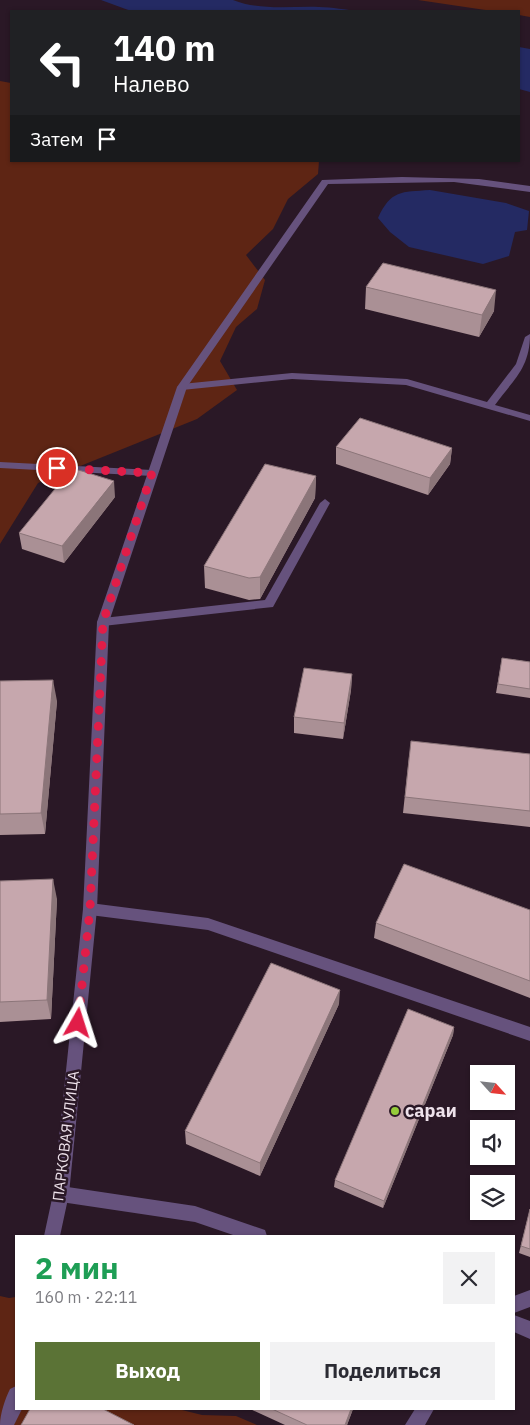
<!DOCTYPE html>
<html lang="ru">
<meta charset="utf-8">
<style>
:root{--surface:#fff;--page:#f2f2f3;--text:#2b2b33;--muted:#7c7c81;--accent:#5b7336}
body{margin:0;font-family:"IBM Plex Sans",sans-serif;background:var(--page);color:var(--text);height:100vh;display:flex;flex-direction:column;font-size:19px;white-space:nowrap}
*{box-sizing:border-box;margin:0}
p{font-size:16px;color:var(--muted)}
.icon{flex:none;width:28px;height:28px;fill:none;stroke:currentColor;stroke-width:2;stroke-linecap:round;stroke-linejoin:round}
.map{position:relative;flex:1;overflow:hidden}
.details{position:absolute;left:15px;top:1235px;width:500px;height:175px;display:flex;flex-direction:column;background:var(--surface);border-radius:0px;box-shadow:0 1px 4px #0004}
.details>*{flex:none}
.guide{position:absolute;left:10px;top:10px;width:510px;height:152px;border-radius:0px;box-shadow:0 1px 4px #0004;background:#202124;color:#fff;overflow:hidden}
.needle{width:32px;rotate:117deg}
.buttons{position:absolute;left:470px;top:1065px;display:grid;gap:10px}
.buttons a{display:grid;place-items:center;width:45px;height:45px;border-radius:0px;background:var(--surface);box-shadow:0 1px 4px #0004;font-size:25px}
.pin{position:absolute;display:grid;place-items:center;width:42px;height:42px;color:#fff;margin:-21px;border:2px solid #fff;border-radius:50%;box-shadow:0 1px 5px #0007}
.me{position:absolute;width:55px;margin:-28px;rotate:6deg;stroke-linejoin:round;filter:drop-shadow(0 0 4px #0008)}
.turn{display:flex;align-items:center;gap:18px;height:105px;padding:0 20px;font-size:22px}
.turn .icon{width:65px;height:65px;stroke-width:2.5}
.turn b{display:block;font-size:35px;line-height:42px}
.then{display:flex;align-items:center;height:48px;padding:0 20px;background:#0003;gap:10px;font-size:19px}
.round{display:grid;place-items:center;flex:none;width:52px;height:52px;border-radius:0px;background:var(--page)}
.headline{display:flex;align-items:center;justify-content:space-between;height:85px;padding:0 20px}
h1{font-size:30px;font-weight:800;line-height:38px;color:#1e9e55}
.cta{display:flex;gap:10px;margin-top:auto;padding:10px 20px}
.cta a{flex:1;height:58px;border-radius:0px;background:var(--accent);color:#fff;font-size:20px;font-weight:800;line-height:58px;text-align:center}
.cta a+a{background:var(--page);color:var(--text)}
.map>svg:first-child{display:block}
</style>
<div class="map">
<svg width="530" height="1425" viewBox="0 0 530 1425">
<rect width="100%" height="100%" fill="#2a1826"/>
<!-- green -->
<path fill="#5e2514" d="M 418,0 L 530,0 L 530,17 L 519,15 L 519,11 L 492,11 Z
M 0,81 L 11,83 L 11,161 L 319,161 L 318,174 L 288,199 L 273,229 L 246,255 L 265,280 L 257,309 L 236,327 L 220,361 L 237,390 L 197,419 L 38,483 L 0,544 Z
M 0,1296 L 9,1298 L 16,1297 L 16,1409 L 178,1409 L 202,1415 L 236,1416 L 257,1425 L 0,1425 Z"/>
<!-- water -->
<path fill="#242a63" d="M 101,0 L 233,0 C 261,11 290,6 319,7 C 332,7 346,10 359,11 L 131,11 Z
M 519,47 L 530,49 L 530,92 L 519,89 Z
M 430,190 L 506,203 L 529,211 L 527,230 L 515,232 L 509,256 L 483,264 L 409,247 L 390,232 L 378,218 C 391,190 401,192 430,190 Z"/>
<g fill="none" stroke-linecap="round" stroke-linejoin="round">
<!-- service -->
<path fill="#66527d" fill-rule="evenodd" d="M 530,334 C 530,368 514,379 495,405 L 530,415 L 530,421 L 406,385 L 292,379 L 182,390 L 177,387 L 182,384 L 292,373 L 407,379 L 487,402 L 516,364 L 525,337 Z
M 0,462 L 152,470 L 157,473 L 152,476 L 0,468 Z
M 325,499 L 330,503 L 273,607 L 103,626 L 97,622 L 103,618 L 265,600 L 320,503 Z
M 90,903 L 208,918 L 530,1027 L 530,1041 L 208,930 L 90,915 L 85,913 L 83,909 L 85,905 Z
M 61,1186 L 195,1206 L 265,1230 L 267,1236 L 236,1236 L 195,1222 L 61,1202 L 55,1200 L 53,1194 L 55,1188 Z
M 530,1290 L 530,1307 L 514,1313 L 514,1296 Z
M 514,1315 L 530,1321 L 530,1339 L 514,1332 Z
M 415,1409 L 434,1409 L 425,1425 L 405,1425 Z"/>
<!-- minor -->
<path fill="#66527d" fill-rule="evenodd" d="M 402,177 L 479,179 L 530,186 L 530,192 L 454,182 L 328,184 L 187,387 L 109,622 L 97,909 L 69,1194 L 60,1236 L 44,1236 L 53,1194 L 83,909 L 97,622 L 177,387 L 322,180 Z
M 16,1386 L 16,1409 L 22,1409 L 14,1425 L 0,1425 C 0,1414 5,1399 10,1389 Z"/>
</g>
<!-- wall -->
<path fill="#aa9095" d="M 366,287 L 494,311 L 479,337 L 365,309 Z
M 336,447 L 452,448 L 450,464 L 428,495 L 336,464 Z
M 316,476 L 315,498 L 260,599 L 249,600 L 205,588 L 204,566 Z
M 115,497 L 64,563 L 22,549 L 19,533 Z
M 502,658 L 530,662 L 530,698 L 496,693 Z
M 352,674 L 351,690 L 343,739 L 294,733 L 294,717 Z
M 0,681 L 57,701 L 45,834 L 0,835 Z
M 530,754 L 530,827 L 403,813 L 409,757 Z
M 0,881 L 57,899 L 51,1019 L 0,1022 Z
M 530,910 L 530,998 L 374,938 L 376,923 Z
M 339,1004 L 260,1176 L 186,1144 L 185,1131 Z
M 454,1027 L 453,1035 L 383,1208 L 334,1187 L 335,1180 Z
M 530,1209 L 530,1257 L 519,1253 Z
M 250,1409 L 353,1409 L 347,1425 L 285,1425 Z"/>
<!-- shaded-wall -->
<path fill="#8b7579" d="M 496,290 L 494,311 L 479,337 L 482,315 Z
M 452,448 L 450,464 L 428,495 L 430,478 Z
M 316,476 L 315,498 L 260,599 L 260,577 Z
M 114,481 L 115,497 L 64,563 L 62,546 Z
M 352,674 L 351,690 L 343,739 L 344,723 Z
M 53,680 L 57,701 L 45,834 L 41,813 Z
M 53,879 L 57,899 L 51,1019 L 47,1000 Z
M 340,990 L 339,1004 L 260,1176 L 260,1163 Z
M 454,1027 L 453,1035 L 383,1208 L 384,1201 Z
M 351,1409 L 353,1409 L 347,1425 L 345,1425 Z"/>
<!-- building -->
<path fill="#c6a7ad" stroke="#8b7579" d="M 383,263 L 496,290 L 482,315 L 366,287 Z
M 360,418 L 452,448 L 430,478 L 336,447 Z
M 265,464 L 316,476 L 260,577 L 249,578 L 204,566 Z
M 72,468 L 114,481 L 62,546 L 19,533 Z
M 502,658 L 530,662 L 530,689 L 498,684 Z
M 304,668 L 352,674 L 344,723 L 294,717 Z
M 53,680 L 41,813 L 0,814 L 0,681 Z
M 411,741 L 530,754 L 530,811 L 405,797 Z
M 404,864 L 530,910 L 530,981 L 376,923 Z
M 53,879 L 47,1000 L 0,1002 L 0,881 Z
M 271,963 L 340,990 L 260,1163 L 185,1131 Z
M 408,1009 L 454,1027 L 384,1201 L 335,1180 Z
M 530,1209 L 530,1249 L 521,1246 Z
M 30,1409 L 103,1409 L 134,1425 L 21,1425 Z
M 272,1409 L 351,1409 L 345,1425 L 307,1425 Z"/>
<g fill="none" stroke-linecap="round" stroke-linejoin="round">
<!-- route -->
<path stroke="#e11d48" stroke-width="9" stroke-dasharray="0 16.2" d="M 57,468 L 152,473 L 103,622 L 90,909 L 78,1023"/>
</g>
<!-- markers -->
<circle fill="#95cc3a" stroke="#2a1826" stroke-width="2" cx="395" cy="1111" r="5"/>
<g text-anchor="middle" stroke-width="5" stroke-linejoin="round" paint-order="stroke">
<!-- street labels -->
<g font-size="15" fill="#eee2eb" stroke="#2a1826">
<text transform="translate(66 1136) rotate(-83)" y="5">ПАРКОВАЯ УЛИЦА</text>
</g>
<!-- near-poi labels -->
<g font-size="18" font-weight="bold" fill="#eee2eb" stroke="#2a1826" text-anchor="start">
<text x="405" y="1117">сараи</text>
</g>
</g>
</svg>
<div class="buttons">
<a><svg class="needle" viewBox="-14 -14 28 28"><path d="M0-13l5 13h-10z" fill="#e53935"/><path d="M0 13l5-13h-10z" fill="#7c7c81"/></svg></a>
<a><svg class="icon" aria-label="sound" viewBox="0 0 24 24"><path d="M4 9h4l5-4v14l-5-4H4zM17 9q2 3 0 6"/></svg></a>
<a><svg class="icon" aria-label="layers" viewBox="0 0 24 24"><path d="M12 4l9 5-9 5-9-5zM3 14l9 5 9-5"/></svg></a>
</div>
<div class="pin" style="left:57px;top:468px;background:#d93025"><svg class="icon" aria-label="arrive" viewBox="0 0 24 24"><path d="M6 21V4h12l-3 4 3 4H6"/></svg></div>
<svg class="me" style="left:78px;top:1023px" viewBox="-20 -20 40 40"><path d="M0-17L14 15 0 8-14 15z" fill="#e11d48" stroke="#fff" stroke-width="4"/></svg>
<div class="guide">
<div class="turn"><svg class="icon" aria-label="left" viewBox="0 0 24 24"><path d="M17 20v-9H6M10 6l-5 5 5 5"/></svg><div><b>140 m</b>Налево</div></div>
<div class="then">Затем<svg class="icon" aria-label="arrive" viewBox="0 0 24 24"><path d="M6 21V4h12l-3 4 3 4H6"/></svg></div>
</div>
<section class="details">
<div class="headline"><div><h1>2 мин</h1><p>160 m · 22:11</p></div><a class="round"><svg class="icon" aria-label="close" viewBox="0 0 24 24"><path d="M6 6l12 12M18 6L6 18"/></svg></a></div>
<div class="cta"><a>Выход</a><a>Поделиться</a></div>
</section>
</div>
